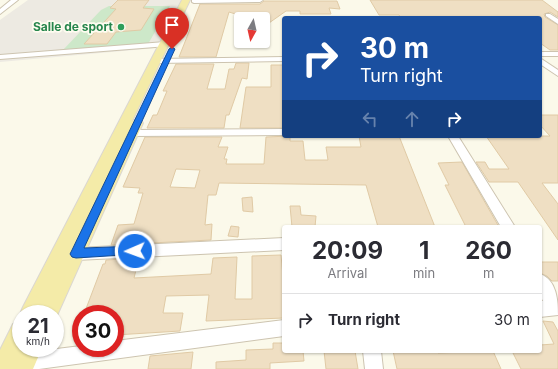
<!DOCTYPE html>
<style>
:root{--surface:#fff;--page:#f7f7f7;--text:#2b2b33;--muted:#7c7c81;--line:#e1e1e2}
body{margin:0;font-family:Inter,sans-serif;background:var(--page);color:var(--text);height:100vh;display:flex;flex-direction:column;font-size:15px;white-space:nowrap}
*{box-sizing:border-box;margin:0}
p{font-size:13px;color:var(--muted)}
.icon{flex:none;width:22px;height:22px;fill:none;stroke:currentColor;stroke-width:2;stroke-linecap:round;stroke-linejoin:round}
.map{position:relative;flex:1;overflow:hidden}
.drawer{position:absolute;left:282px;top:225px;width:260px;height:128px;display:flex;flex-direction:column;background:var(--surface);border-radius:4px;box-shadow:0 1px 3px #0004}
.drawer>*{flex:none}
.hud{position:absolute;left:282px;top:16px;width:260px;height:122px;border-radius:4px;box-shadow:0 1px 3px #0004;background:#1a4fa0;color:#fff;overflow:hidden}
.needle{width:26px;rotate:188deg}
.buttons{position:absolute;left:234px;top:12px;display:grid;gap:8px}
.buttons a{display:grid;place-items:center;width:36px;height:36px;border-radius:4px;background:var(--surface);box-shadow:0 1px 3px #0004;font-size:20px}
.speed{position:absolute;left:12px;top:305px;display:flex;gap:8px;font-size:20px;font-weight:700;text-align:center}
.speed>*{display:grid;place-content:center;width:52px;height:52px;border-radius:50%;background:var(--surface);box-shadow:0 1px 3px #0004;line-height:1}
.speed small{font-size:10px;font-weight:400}
.speed .limit{border:6px solid #d22;background:#fff;color:#111}
.pin{position:absolute;display:grid;place-items:center;width:34px;height:34px;color:#fff;margin:-41px -17px;border-radius:50% 50% 50% 0;rotate:-45deg;box-shadow:0 0 4px #0007}
.pin .icon{rotate:45deg}
.me{position:absolute;width:44px;margin:-22px;rotate:268deg;stroke-linejoin:round;filter:drop-shadow(0 0 3px #0008)}
.turn{display:flex;align-items:center;gap:14px;height:84px;padding:0 12px;font-size:18px}
.turn .icon{width:52px;height:52px;stroke-width:2.5}
.turn b{display:block;font-size:28px;line-height:34px}
.lanes{display:flex;align-items:center;height:38px;padding:0 12px;background:#0003;justify-content:center;gap:20px;direction:ltr}
.lanes .off{opacity:.35}
.eta{display:flex;justify-content:space-evenly;align-items:center;height:68px;text-align:center}
.eta b{font-size:24px;font-weight:700;line-height:28px}
ul{padding:0;list-style:none}
li{display:flex;align-items:center;gap:12px;height:52px;padding:0 12px;border-top:1px solid var(--line)}
li div{flex:1}
li b{display:block;font-size:15px}
li em{font-style:normal}
.map>svg:first-child{display:block}
</style>
<div class="map">
<svg width="558" height="369" viewBox="0 0 558 369">
<rect width="100%" height="100%" fill="#fbf9ea"/>
<!-- industrial -->
<path fill="#edeae2" d="M 28,0 L 182,0 L 156,48 L 0,62 L 0,20 Z"/>
<!-- green -->
<path fill="#cde8c9" d="M 109,6 L 170,6 L 148,44 L 63,50 L 101,10 Z"/>
<!-- building -->
<path fill="#efdfc3" stroke="#e0caa5" fill-rule="evenodd" d="M 118,0 L 149,0 L 143,8 L 154,9 L 141,30 L 116,32 L 107,44 L 84,44 L 116,9 L 110,8 Z
M 370,0 L 542,0 L 558,12 L 558,17 L 550,12 L 544,14 L 545,17 L 558,25 L 558,50 L 550,50 L 540,43 L 540,18 L 401,18 L 399,15 L 379,15 Z
M 264,1 L 337,1 L 340,9 L 329,8 L 331,14 L 300,14 L 300,11 L 286,11 L 269,23 L 263,22 L 263,19 L 241,19 L 242,16 L 229,12 L 216,57 L 179,57 L 200,4 L 260,4 Z
M 236,63 L 249,63 L 247,79 L 242,78 L 229,115 L 226,115 L 224,128 L 147,128 L 153,115 L 157,115 L 167,91 L 163,91 L 176,64 L 214,64 L 207,89 L 225,89 L 229,69 L 234,69 Z
M 271,65 L 284,65 L 284,128 L 240,128 L 246,87 L 271,87 Z
M 540,115 L 558,115 L 558,183 L 542,183 L 558,204 L 558,240 L 518,182 L 489,182 L 476,162 L 485,162 L 489,169 L 509,169 L 486,136 L 550,136 L 540,125 Z
M 290,136 L 290,141 L 303,141 L 305,160 L 328,160 L 326,147 L 361,147 L 359,136 L 399,136 L 435,227 L 378,227 L 366,185 L 219,183 L 216,195 L 208,195 L 205,225 L 212,224 L 211,240 L 111,245 L 118,225 L 134,224 L 143,193 L 138,193 L 140,188 L 123,187 L 145,137 L 222,137 L 218,147 L 228,147 L 224,159 L 227,159 L 226,164 L 264,164 L 266,137 ZM 176,169 L 200,170 L 195,188 L 170,187 Z
M 462,162 L 499,227 L 466,227 L 445,185 L 449,185 L 438,163 Z
M 252,197 L 253,212 L 243,211 L 242,198 Z
M 290,206 L 300,206 L 301,215 L 316,216 L 315,227 L 292,227 Z
M 231,226 L 239,227 L 238,237 L 228,236 Z
M 281,255 L 283,276 L 284,276 L 284,318 L 206,321 L 209,295 L 166,296 L 163,313 L 183,313 L 180,331 L 115,335 L 115,314 L 84,314 L 103,264 L 105,264 L 106,260 L 139,258 L 134,278 L 211,274 L 213,258 L 237,257 L 235,299 L 252,299 L 252,256 Z
M 540,262 L 558,262 L 558,281 L 552,281 L 547,276 L 540,273 Z
M 543,321 L 553,322 L 558,331 L 558,369 L 521,369 L 512,351 L 540,351 L 540,345 L 554,344 Z
M 273,343 L 284,343 L 284,351 L 303,351 L 304,361 L 270,363 L 270,369 L 216,369 L 216,362 L 246,360 L 246,350 L 273,349 Z
M 324,351 L 355,351 L 358,369 L 326,369 Z
M 393,351 L 438,351 L 438,353 L 493,351 L 501,369 L 397,369 Z
M 193,352 L 191,369 L 148,369 L 150,356 Z"/>
<g fill="none" stroke-linecap="round" stroke-linejoin="round">
<defs>
<path id="minor" d="M 11,0 L 18,0 L 0,14 L 0,9 Z
M 192,0 L 263,0 L 260,2 L 194,3 L 192,2 Z
M 546,14 L 550,14 L 558,19 L 558,24 L 546,16 Z
M 165,42 L 169,44 L 168,46 L 0,59 L 0,55 Z
M 540,52 L 558,52 L 558,56 L 540,56 Z
M 284,57 L 284,61 L 157,63 L 153,61 L 157,59 Z
M 540,58 L 558,70 L 558,76 L 540,64 Z
M 284,129 L 284,135 L 132,136 L 127,133 L 132,130 Z
M 448,136 L 458,136 L 515,227 L 501,227 Z
M 284,238 L 284,250 L 76,260 L 71,259 L 69,254 L 71,249 L 76,248 Z
M 540,274 C 557,280 558,301 558,315 L 540,317 L 540,301 L 543,301 L 540,295 Z
M 284,320 L 284,336 L 39,369 L 19,369 L 15,362 L 18,356 L 24,353 L 81,346 L 81,348 L 115,348 L 115,341 Z
M 363,351 L 381,351 L 383,369 L 365,369 Z"/>
<path id="major" d="M 182,0 L 190,0 L 132,121 L 137,119 L 141,120 L 143,123 L 55,320 L 55,314 L 21,314 L 21,317 L 20,314 L 23,307 Z
M 21,321 L 21,348 L 42,348 L 33,369 L 0,369 L 0,350 L 13,324 Z"/>
</defs>
<!-- minor casing -->
<use href="#minor" stroke="#cdc4b0" stroke-width="2"/>
<!-- major casing -->
<use href="#major" stroke="#dbd7d1" stroke-width="2"/>
<!-- minor -->
<use href="#minor" fill="#fff" fill-rule="evenodd"/>
<!-- major -->
<use href="#major" fill="#f4eba8" fill-rule="evenodd"/>
</g>
<!-- route -->
<path fill="#1a73e8" stroke="#114b97" d="M 172,47 L 175,49 L 84,248 L 135,246 L 139,248 L 141,251 L 139,254 L 76,258 L 72,257 L 70,254 L 72,250 L 169,49 Z"/>
<!-- markers -->
<circle fill="#2e9e5b" stroke="#fefcf0" stroke-width="1.5" cx="121" cy="27" r="4"/>
<g text-anchor="middle" stroke-width="3.5" stroke-linejoin="round" paint-order="stroke">
<!-- far-leisure labels -->
<g font-size="12" font-weight="bold" fill="#27864d" stroke="#fefcf0" text-anchor="end">
<text x="113" y="31">Salle de sport</text>
</g>
</g>
</svg>
<div class="buttons">
<a><svg class="needle" viewBox="-14 -14 28 28"><path d="M0-13l5 13h-10z" fill="#e53935"/><path d="M0 13l5-13h-10z" fill="#7c7c81"/></svg></a>
</div>
<div class="speed"><div>21<small>km/h</small></div><div class="limit">30</div></div>
<div class="pin" style="left:172px;top:49px;background:#d93025"><svg class="icon" aria-label="arrive" viewBox="0 0 24 24"><path d="M6 21V4h12l-3 4 3 4H6"/></svg></div>
<svg class="me" style="left:135px;top:251px" viewBox="-20 -20 40 40"><circle r="17" fill="#1a73e8" stroke="#fff" stroke-width="3"/><path d="M0-11L8 9 0 5-8 9z" fill="#fff"/></svg>
<div class="hud">
<div class="turn"><svg class="icon" aria-label="right" viewBox="0 0 24 24"><path d="M7 20v-9h11M14 6l5 5-5 5"/></svg><div><b>30 m</b>Turn right</div></div>
<div class="lanes"><svg class="icon off" aria-label="left" viewBox="0 0 24 24"><path d="M17 20v-9H6M10 6l-5 5 5 5"/></svg><svg class="icon off" aria-label="ahead" viewBox="0 0 24 24"><path d="M12 20V5M6 11l6-6 6 6"/></svg><svg class="icon" aria-label="right" viewBox="0 0 24 24"><path d="M7 20v-9h11M14 6l5 5-5 5"/></svg></div>
</div>
<section class="drawer">
<div class="eta">
<div><b>20:09</b><p>Arrival</p></div>
<div><b>1</b><p>min</p></div>
<div><b>260</b><p>m</p></div>
</div>
<ul>
<li><svg class="icon" aria-label="right" viewBox="0 0 24 24"><path d="M7 20v-9h11M14 6l5 5-5 5"/></svg><div><b>Turn right</b></div><em>30 m</em></li>
</ul>
</section>
</div>
